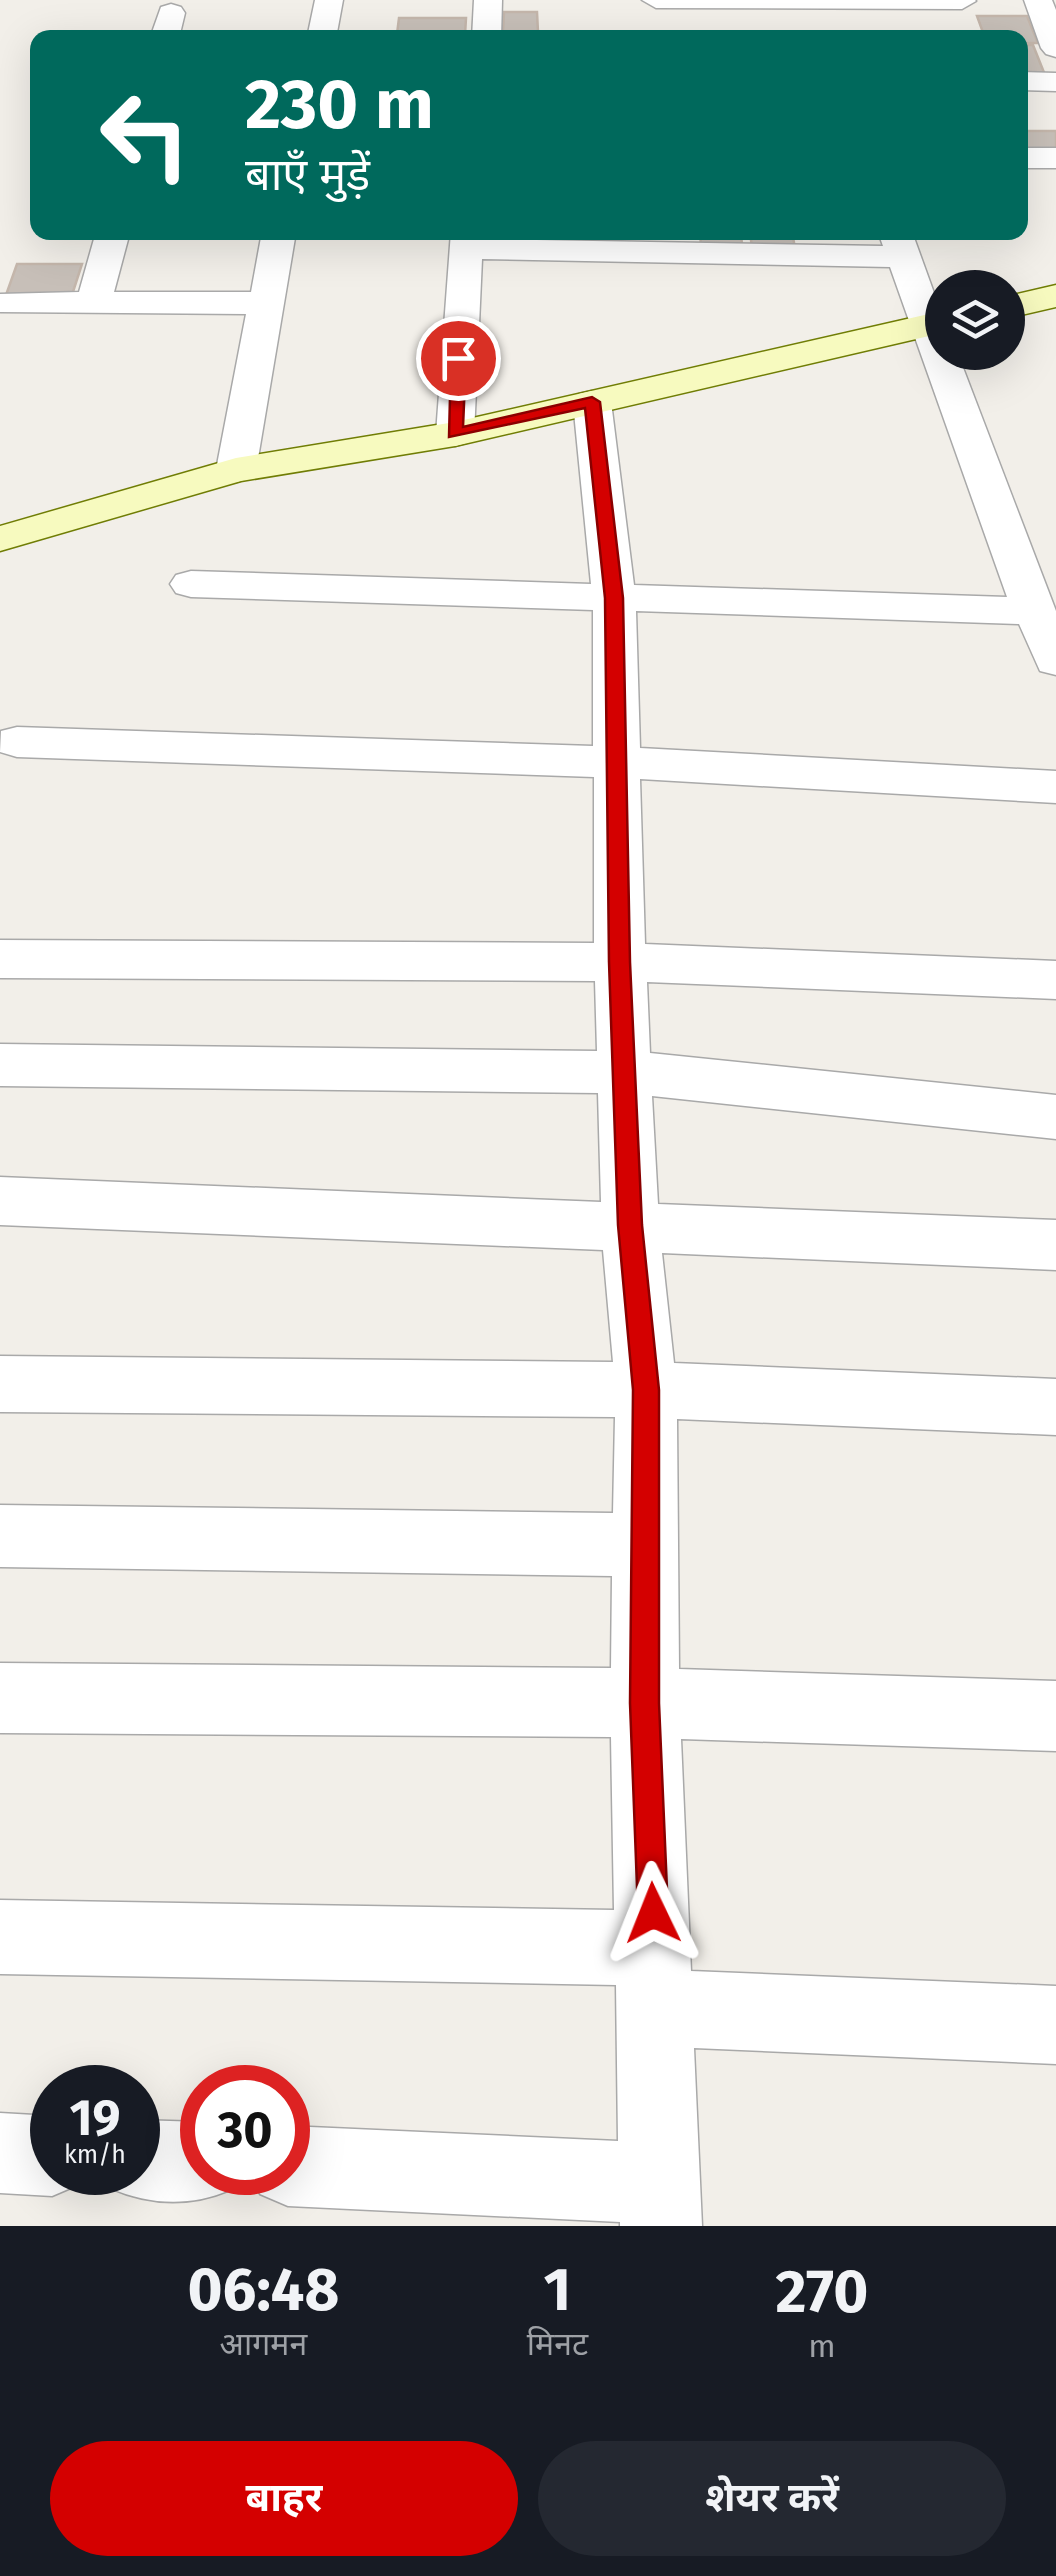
<!DOCTYPE html>
<html lang="hi">
<meta charset="utf-8">
<style>
:root{--surface:#171b24;--page:#242831;--text:#f1f3f6;--muted:#9ea1a6;--accent:#d40000}
body{margin:0;font-family:"Fira Sans","Noto Sans Devanagari",sans-serif;background:var(--page);color:var(--text);height:100vh;display:flex;flex-direction:column;font-size:38px;white-space:nowrap}
*{box-sizing:border-box;margin:0}
p{font-size:32px;color:var(--muted)}
.icon{flex:none;width:55px;height:55px;fill:none;stroke:currentColor;stroke-width:2;stroke-linecap:round;stroke-linejoin:round}
.map{position:relative;height:2226px;overflow:hidden}
.panel{display:flex;flex-direction:column;background:var(--surface);flex:1}
.panel>*{flex:none}
.top-card{position:absolute;left:30px;top:30px;width:998px;height:210px;border-radius:20px;box-shadow:0 10px 40px #0002;background:#00695c;color:#fff;overflow:hidden}
.tools{position:absolute;left:925px;top:270px;display:grid;gap:20px}
.tools a{display:grid;place-items:center;width:100px;height:100px;border-radius:50%;background:var(--surface);box-shadow:0 10px 40px #0002;font-size:50px}
.speed{position:absolute;left:30px;top:2065px;display:flex;gap:20px;font-size:50px;font-weight:700;text-align:center}
.speed>*{display:grid;place-content:center;width:130px;height:130px;border-radius:50%;background:var(--surface);box-shadow:0 10px 40px #0002;line-height:1}
.speed small{font-size:25px;font-weight:400}
.speed .limit{border:15px solid #d22;background:#fff;color:#111}
.pin{position:absolute;display:grid;place-items:center;width:85px;height:85px;color:#fff;margin:-42px;border:5px solid #fff;border-radius:50%;box-shadow:0 2px 10px #0007}
.me{position:absolute;width:110px;margin:-55px;rotate:358deg;stroke-linejoin:round;filter:drop-shadow(0 0 8px #0008)}
.turn{display:flex;align-items:center;gap:35px;height:210px;padding:0 50px;font-size:45px}
.turn .icon{width:130px;height:130px;stroke-width:2.5}
.turn b{display:block;font-size:70px;line-height:85px}
.eta{display:flex;justify-content:space-evenly;align-items:center;height:170px;text-align:center}
.eta b{font-size:60px;font-weight:700;line-height:70px}
.button{display:flex;gap:20px;margin-top:auto;padding:20px 50px}
.button a{flex:1;height:115px;border-radius:60px;background:var(--accent);color:#fff;font-size:40px;font-weight:700;line-height:115px;text-align:center}
.button a+a{background:var(--page);color:var(--text)}
.map>svg:first-child{display:block}
</style>
<div class="map">
<svg width="1056" height="2226" viewBox="0 0 1056 2226">
<rect width="100%" height="100%" fill="#f2efe9"/>
<!-- building -->
<path fill="#c7bfb8" stroke="#c4b6ab" stroke-width="2.5" d="M 504,12 L 537,12 L 538,32 L 503,32 Z
M 977,16 L 1027,16 L 1038,43 L 1020,43 L 1020,38 L 985,38 Z
M 399,18 L 466,18 L 465,35 L 397,34 Z
M 1020,45 L 1033,45 L 1045,75 L 1020,75 Z
M 1020,131 L 1056,131 L 1056,149 L 1020,149 Z
M 700,232 L 741,232 L 742,246 L 701,246 Z
M 750,232 L 792,232 L 795,248 L 752,248 Z
M 17,264 L 82,264 L 72,295 L 6,295 Z"/>
<g fill="none" stroke-linecap="round" stroke-linejoin="round">
<defs>
<path id="street" d="M 315,0 L 343,0 L 336,38 L 307,38 Z
M 474,0 L 502,0 L 501,38 L 472,38 Z
M 642,0 L 975,0 L 976,1 L 962,9 L 656,8 Z
M 1024,0 L 1052,0 L 1056,10 L 1056,57 L 1046,54 L 1041,48 Z
M 171,4 L 181,7 L 185,13 L 179,38 L 150,38 L 161,7 Z
M 1020,72 L 1056,73 L 1056,91 L 1020,90 Z
M 1020,148 L 1056,148 L 1056,168 L 1020,168 Z
M 96,232 L 130,232 L 114,292 L 251,292 L 262,232 L 296,232 L 256,470 L 250,478 L 236,482 L 222,478 L 216,470 L 246,314 L 0,312 L 0,294 L 79,292 Z
M 451,232 L 485,232 L 484,239 L 883,246 L 878,232 L 912,232 L 942,315 L 942,352 L 957,352 L 1056,611 L 1056,675 L 1040,671 L 1019,624 L 636,611 L 640,748 L 1056,771 L 1056,803 L 640,779 L 645,944 L 1056,961 L 1056,999 L 647,982 L 650,1053 L 1056,1095 L 1056,1139 L 652,1096 L 658,1204 L 1056,1220 L 1056,1270 L 662,1253 L 674,1363 L 1056,1379 L 1056,1435 L 677,1419 L 679,1669 L 1056,1681 L 1056,1751 L 681,1739 L 691,1971 L 1056,1986 L 1056,2064 L 694,2048 L 702,2226 L 620,2226 L 620,2222 L 288,2206 L 260,2194 L 250,2172 L 288,2172 L 288,2126 L 618,2141 L 616,1985 L 0,1974 L 0,1900 L 614,1910 L 611,1737 L 0,1733 L 0,1663 L 611,1668 L 612,1576 L 0,1567 L 0,1505 L 613,1513 L 615,1417 L 0,1412 L 0,1356 L 613,1362 L 603,1250 L 0,1225 L 0,1177 L 601,1202 L 598,1093 L 0,1086 L 0,1044 L 597,1051 L 595,981 L 0,978 L 0,940 L 594,943 L 594,777 L 17,757 L 0,752 L 1,731 L 17,727 L 593,746 L 593,610 L 191,597 L 176,593 L 170,584 L 176,575 L 191,571 L 591,584 L 573,402 L 579,394 L 592,391 L 605,394 L 611,402 L 634,585 L 1007,597 L 890,267 L 482,259 L 474,434 L 469,442 L 455,446 L 441,442 L 436,434 Z
M 0,2113 L 52,2116 L 52,2172 L 85,2172 L 80,2184 L 52,2196 L 0,2193 Z
M 138,2120 L 202,2122 L 202,2172 L 238,2172 L 230,2190 C 190,2207 149,2205 110,2188 L 103,2172 L 138,2172 Z"/>
<path id="secondary" d="M 1056,285 L 1056,307 L 1008,318 L 1008,296 Z
M 942,311 L 942,333 L 455,446 L 241,481 L 0,551 L 0,526 L 236,458 L 455,422 Z"/>
</defs>
<!-- street casing -->
<use href="#street" stroke="#a9a9a9" stroke-width="3"/>
<!-- secondary casing -->
<use href="#secondary" stroke="#707d05" stroke-width="3"/>
<!-- street -->
<use href="#street" fill="#fff" fill-rule="evenodd"/>
<!-- secondary -->
<use href="#secondary" fill="#f7fabf" fill-rule="evenodd"/>
</g>
<!-- route -->
<path fill="#d40000" stroke="#8a0000" stroke-width="2.5" d="M 458,353 L 466,358 L 463,427 L 592,397 L 600,402 L 623,598 L 630,962 L 642,1225 L 659,1390 L 659,1703 L 668,1913 L 664,1924 L 653,1928 L 642,1924 L 638,1913 L 630,1703 L 633,1390 L 618,1225 L 609,962 L 605,598 L 585,408 L 449,437 L 451,358 Z"/>
</svg>
<div class="tools">
<a><svg class="icon" aria-label="layers" viewBox="0 0 24 24"><path d="M12 4l9 5-9 5-9-5zM3 14l9 5 9-5"/></svg></a>
</div>
<div class="speed"><div>19<small>km/h</small></div><div class="limit">30</div></div>
<div class="pin" style="left:458px;top:358px;background:#d93025"><svg class="icon" aria-label="arrive" viewBox="0 0 24 24"><path d="M6 21V4h12l-3 4 3 4H6"/></svg></div>
<svg class="me" style="left:653px;top:1913px" viewBox="-20 -20 40 40"><path d="M0-17L14 15 0 8-14 15z" fill="#d40000" stroke="#fff" stroke-width="4"/></svg>
<div class="top-card">
<div class="turn"><svg class="icon" aria-label="left" viewBox="0 0 24 24"><path d="M17 20v-9H6M10 6l-5 5 5 5"/></svg><div><b>230 m</b>बाएँ मुड़ें</div></div>
</div>
</div>
<section class="panel">
<div class="eta">
<div><b>06:48</b><p>आगमन</p></div>
<div><b>1</b><p>मिनट</p></div>
<div><b>270</b><p>m</p></div>
</div>
<div class="button"><a>बाहर</a><a>शेयर करें</a></div>
</section>
